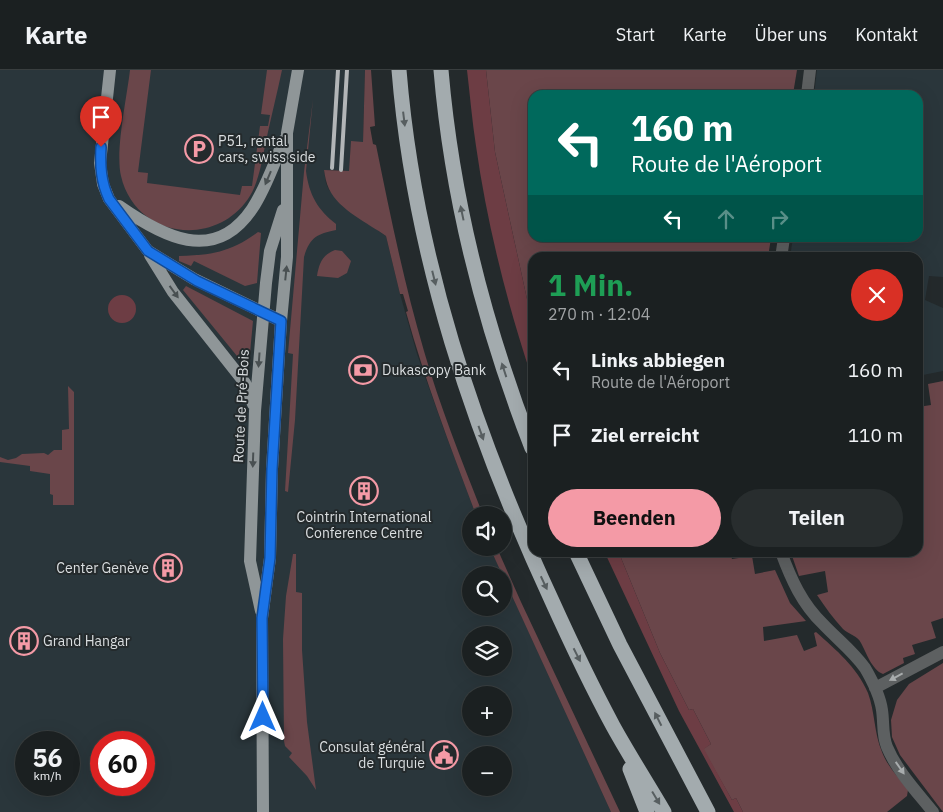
<!DOCTYPE html>
<html lang="de">
<meta charset="utf-8">
<style>
:root{--surface:#1b2021;--page:#282d2e;--text:#f1f3f6;--muted:#a0a3a5;--line:#393e3f;--accent:#f49aa6}
body{margin:0;font-family:"IBM Plex Sans",sans-serif;background:var(--page);color:var(--text);height:100vh;display:flex;flex-direction:column;font-size:19px;white-space:nowrap}
*{box-sizing:border-box;margin:0}
p{font-size:16px;color:var(--muted)}
.icon{flex:none;width:28px;height:28px;fill:none;stroke:currentColor;stroke-width:2;stroke-linecap:round;stroke-linejoin:round}
.map{position:relative;flex:1;overflow:hidden}
.sheet{position:absolute;left:528px;top:182px;width:395px;height:305px;display:flex;flex-direction:column;background:var(--surface);border-radius:15px;box-shadow:0 5px 20px #0002,0 0 0 1px var(--line)}
.sheet>*{flex:none}
.banner{position:absolute;left:528px;top:20px;width:395px;height:152px;border-radius:15px;box-shadow:0 5px 20px #0002,0 0 0 1px var(--line);background:#00695c;color:#fff;overflow:hidden}
.tools{position:absolute;left:462px;top:436px;display:grid;gap:10px}
.tools a{display:grid;place-items:center;width:50px;height:50px;border-radius:50%;background:var(--surface);box-shadow:0 5px 20px #0002,0 0 0 1px var(--line);font-size:25px}
.speed{position:absolute;left:15px;top:661px;display:flex;gap:10px;font-size:25px;font-weight:700;text-align:center}
.speed>*{display:grid;place-content:center;width:65px;height:65px;border-radius:50%;background:var(--surface);box-shadow:0 5px 20px #0002,0 0 0 1px var(--line);line-height:1}
.speed small{font-size:12px;font-weight:400}
.speed .limit{border:8px solid #d22;background:#fff;color:#111}
.pin{position:absolute;display:grid;place-items:center;width:42px;height:42px;color:#fff;margin:-51px -21px;border-radius:50% 50% 50% 0;rotate:-45deg;box-shadow:0 0 5px #0007}
.pin .icon{rotate:45deg}
.me{position:absolute;width:55px;margin:-28px;rotate:0deg;stroke-linejoin:round;filter:drop-shadow(0 0 4px #0008)}
.turn{display:flex;align-items:center;gap:18px;height:105px;padding:0 20px;font-size:22px}
.turn .icon{width:65px;height:65px;stroke-width:2.5}
.turn b{display:block;font-size:35px;line-height:42px}
.lanes{display:flex;align-items:center;height:48px;padding:0 20px;background:#0003;justify-content:center;gap:25px;direction:ltr}
.lanes .off{opacity:.35}
.round{display:grid;place-items:center;flex:none;width:52px;height:52px;border-radius:26px;background:var(--page)}
.overview{display:flex;align-items:center;justify-content:space-between;height:85px;padding:0 20px}
h1{font-size:30px;font-weight:700;line-height:38px;color:#1e9e55}
.button{display:flex;gap:10px;margin-top:auto;padding:10px 20px}
.button a{flex:1;height:58px;border-radius:30px;background:var(--accent);color:#111;font-size:20px;font-weight:700;line-height:58px;text-align:center}
.button a+a{background:var(--page);color:var(--text)}
ul{padding:0;list-style:none}
li{display:flex;align-items:center;gap:15px;height:65px;padding:0 20px}
li div{flex:1}
li b{display:block;font-size:19px}
li em{font-style:normal}
header{display:flex;align-items:center;gap:30px;box-sizing:border-box;height:70px;padding:0 25px;background:var(--surface);border-bottom:1px solid var(--line)}
header strong{font-size:24px}
nav{display:flex;gap:28px;margin-inline-start:auto;font-size:18px}
.map>svg:first-child{display:block}
</style>
<header>
<strong>Karte</strong>
<nav><a>Start</a><a>Karte</a><a>Über uns</a><a>Kontakt</a></nav>
</header>
<div class="map">
<svg width="943" height="742" viewBox="0 0 943 742">
<rect width="100%" height="100%" fill="#242a2c"/>
<!-- built -->
<path fill="#2a363b" fill-rule="evenodd" d="M 0,0 L 365,0 L 363,72 L 351,72 L 350,101 L 324,100 L 326,113 L 329,120 L 349,140 L 386,166 L 400,224 L 417,284 L 443,357 L 476,445 L 471,445 L 471,478 L 490,478 L 503,505 L 471,505 L 471,538 L 504,538 L 504,508 L 611,742 L 0,742 ZM 471,565 L 504,565 L 504,598 L 471,598 ZM 471,625 L 504,625 L 504,658 L 471,658 ZM 26,672 L 69,672 L 69,715 L 26,715 ZM 101,672 L 144,672 L 144,715 L 101,715 ZM 471,685 L 504,685 L 504,718 L 471,718 Z
M 817,0 L 943,0 L 943,207 L 929,206 L 925,230 L 943,238 L 943,301 L 918,306 L 918,188 L 790,187 L 793,168 L 918,168 L 918,25 L 814,25 Z"/>
<!-- green -->
<path fill="#6a464a" d="M 130,0 L 151,0 L 138,102 L 148,103 L 147,113 L 240,125 L 242,116 L 252,116 L 260,56 L 268,56 L 270,45 L 261,44 L 267,0 L 282,0 C 277,24 271,47 266,71 C 262,90 259,113 248,129 C 213,179 135,167 121,106 C 115,81 127,27 130,0 Z
M 365,0 L 371,0 L 375,56 L 370,57 L 373,74 L 376,75 C 390,144 404,213 424,281 C 440,337 462,391 483,445 L 476,445 C 451,378 425,311 406,242 L 408,241 L 403,224 L 400,224 L 386,166 C 368,153 339,140 329,119 C 326,113 325,106 324,100 L 349,101 L 351,71 L 363,72 Z
M 486,0 L 797,0 L 793,24 L 784,25 L 532,25 L 532,168 L 771,168 L 768,187 L 532,188 L 532,252 L 495,82 Z
M 313,29 L 306,101 C 309,125 318,140 336,154 L 336,160 C 317,164 310,167 304,187 L 295,350 L 288,422 L 285,421 L 293,284 L 288,283 L 304,102 Z
M 258,162 L 261,163 L 257,213 L 245,216 L 194,191 L 191,196 L 179,191 L 179,186 C 212,185 231,182 258,162 Z
M 335,180 L 342,181 L 351,191 L 347,203 L 338,208 L 317,206 C 319,194 322,185 335,180 Z
M 186,216 L 253,251 L 250,283 L 240,283 L 237,286 L 183,220 Z
M 943,311 L 943,548 L 931,552 L 936,568 L 912,575 L 915,584 L 903,588 L 904,593 L 883,604 C 872,600 866,582 861,573 C 858,566 848,564 843,559 C 833,548 825,537 817,525 L 828,522 L 825,501 L 799,506 L 791,483 L 918,482 L 918,337 L 931,335 L 928,314 Z
M 68,316 L 74,322 L 74,435 L 53,435 L 53,425 L 50,424 L 50,404 L 30,401 L 30,396 L 0,392 L 0,387 L 8,390 L 16,388 L 22,384 L 44,383 L 48,385 L 54,380 L 62,380 L 62,360 L 69,359 Z
M 490,478 L 497,478 L 521,532 L 620,742 L 611,742 Z
M 619,483 L 730,483 L 732,489 L 752,486 L 755,504 L 775,500 L 790,533 L 806,551 L 763,557 L 764,571 L 797,565 L 804,581 L 817,576 L 814,563 L 816,562 C 836,580 857,597 868,623 C 875,642 874,663 882,682 C 887,696 899,708 908,720 L 907,726 L 887,742 L 743,742 L 736,728 L 732,730 L 703,679 L 711,674 L 693,639 L 689,640 L 660,583 Z
M 293,484 L 296,484 L 296,522 L 302,523 L 302,580 L 307,652 L 316,720 L 307,706 L 289,687 L 292,683 L 285,676 L 284,671 L 283,569 L 286,526 Z
M 943,593 L 943,742 L 900,685 L 892,667 L 891,650 L 897,630 L 909,614 Z"/>
<!-- forest -->
<path fill="#6d3d44" d="M 467,0 L 486,0 L 495,82 L 532,252 L 532,308 C 507,233 487,154 476,76 C 472,51 470,25 467,0 Z
M108 239a14 14 0 1 1 28 0a14 14 0 1 1-28 0Z
M 605,483 L 619,483 L 660,583 L 689,640 L 693,639 L 711,674 L 704,679 L 732,730 L 736,728 L 743,742 L 734,742 L 679,641 Z"/>
<g fill="none" stroke-linecap="round" stroke-linejoin="round">
<!-- street -->
<path stroke="#5d6061" stroke-width="12" d="M 807,25 L 810,0
M 781,188 L 784,168
M 781,482 C 791,509 802,534 823,554 C 837,569 853,581 865,598 C 872,610 880,626 882,640 C 884,653 882,665 887,677 C 897,701 917,722 933,742
M 875,618 L 943,582"/>
<!-- primary -->
<path stroke="#8f9698" stroke-width="12" d="M 110,0 L 100,93 L 103,114 L 109,129 L 148,181 L 194,209 L 281,251
M 119,136 C 162,166 214,195 252,139 C 266,118 274,93 284,70
M 150,185 L 173,222 L 245,313 L 253,334
M 261,541 L 250,491 L 255,341 L 266,213 L 270,181 L 283,140
M 263,742 L 262,548 L 270,488 L 272,399 L 281,251 L 287,187 L 287,63 L 298,0"/>
<!-- highway -->
<path stroke="#a3abae" stroke-width="15" d="M 399,0 C 414,186 474,363 552,531 C 571,573 591,615 613,656 C 629,685 647,713 664,742
M 441,0 C 452,130 485,257 532,378
M 576,482 L 620,575 L 708,742
M 630,699 L 647,742"/>
<!-- rail -->
<path stroke="#b2b6b8" stroke-width="4" d="M 332,98 L 338,0
M 341,100 L 347,0"/>
</g>
<!-- one-way arrows -->
<defs><path id="oneway-solid" d="M-6-.8H1V-3.2L6.5 0L1 3.2V.8H-6Z" transform="scale(1.25)"/></defs>
<g fill="#575e60">
<use href="#oneway-solid" transform="translate(404 49) rotate(83)"/>
<use href="#oneway-solid" transform="translate(462 143) rotate(-102)"/>
<use href="#oneway-solid" transform="translate(434 208) rotate(76)"/>
<use href="#oneway-solid" transform="translate(504 300) rotate(-108)"/>
<use href="#oneway-solid" transform="translate(481 363) rotate(70)"/>
<use href="#oneway-solid" transform="translate(544 513) rotate(65)"/>
<use href="#oneway-solid" transform="translate(577 585) rotate(63)"/>
<use href="#oneway-solid" transform="translate(658 649) rotate(-117)"/>
<use href="#oneway-solid" transform="translate(656 728) rotate(59)"/>
</g>
<g fill="#495052">
<use href="#oneway-solid" transform="translate(268 108) rotate(113)"/>
<use href="#oneway-solid" transform="translate(286 203) rotate(-84)"/>
<use href="#oneway-solid" transform="translate(174 222) rotate(54)"/>
<use href="#oneway-solid" transform="translate(259 290) rotate(94)"/>
<use href="#oneway-solid" transform="translate(253 390) rotate(92)"/>
</g>
<g fill="#a8acad">
<use href="#oneway-solid" transform="translate(896 607) rotate(152)"/>
<use href="#oneway-solid" transform="translate(900 698) rotate(55)"/>
</g>
<g fill="none" stroke-linecap="round" stroke-linejoin="round">
<defs>
<path id="route" d="M 101,77 C 100,96 101,112 109,129 L 148,181 L 197,211 L 281,251 L 272,399 L 270,488 L 262,548 L 263,647"/>
</defs>
<!-- route casing -->
<use href="#route" stroke="#114b97" stroke-width="12"/>
<!-- route -->
<use href="#route" stroke="#1a73e8" stroke-width="9"/>
</g>
<!-- icons -->
<defs>
<symbol id="parking-ring" viewBox="-11 -11 22 22"><circle r="9.5" fill="#242a2c" stroke="#f49aa6" stroke-width="1.5"/><path d="M-3.5-5.5H1a3.5 3.5 0 0 1 0 7H-1V5.5H-3.5ZM-1-3.4V-.6H.8a1.4 1.4 0 0 0 0-2.8Z" fill="#f49aa6"/></symbol>
<symbol id="bank-ring" viewBox="-11 -11 22 22"><circle r="9.5" fill="#242a2c" stroke="#f49aa6" stroke-width="1.5"/><path d="M-6-4H6V4H-6ZM0-2.3a2.3 2.3 0 1 0 0 4.6a2.3 2.3 0 1 0 0-4.6Z" fill="#f49aa6"/></symbol>
<symbol id="building-ring" viewBox="-11 -11 22 22"><circle r="9.5" fill="#242a2c" stroke="#f49aa6" stroke-width="1.5"/><path d="M-4-6H4V6H1V3H-1V6H-4ZM-2.5-4.3h1.7v1.8h-1.7ZM.8-4.3h1.7v1.8H.8ZM-2.5-1h1.7V.8h-1.7ZM.8-1h1.7V.8H.8Z" fill="#f49aa6"/></symbol>
<symbol id="civic-ring" viewBox="-11 -11 22 22"><circle r="9.5" fill="#242a2c" stroke="#f49aa6" stroke-width="1.5"/><path d="M-.6-6.5H3V-4.5H.6V-3L4-1V1h2V6H-6V1h2V-1L-.6-3ZM-1.2 2.5V6h2.4V2.5Z" fill="#f49aa6"/></symbol>
</defs>
<g fill-rule="evenodd">
<use href="#parking-ring" x="183" y="63" width="32" height="32"/>
<use href="#bank-ring" x="347" y="284" width="32" height="32"/>
<use href="#building-ring" x="348" y="405" width="32" height="32"/>
<use href="#building-ring" x="152" y="482" width="32" height="32"/>
<use href="#building-ring" x="8" y="555" width="32" height="32"/>
<use href="#civic-ring" x="428" y="669" width="32" height="32"/>
</g>
<g text-anchor="middle" stroke-width="4" stroke-linejoin="round" paint-order="stroke">
<!-- poi labels -->
<g font-size="14" fill="#dadee0" stroke="#242a2c" text-anchor="start">
<text x="218" y="76">P51, rental<tspan x="218" dy="16">cars, swiss side</tspan></text>
<text x="382" y="305">Dukascopy Bank</text>
<text x="364" y="452" text-anchor="middle">Cointrin International<tspan x="364" dy="16">Conference Centre</tspan></text>
<text x="149" y="503" text-anchor="end">Center Genève</text>
<text x="43" y="576">Grand Hangar</text>
<text x="425" y="682" text-anchor="end">Consulat général<tspan x="425" dy="16">de Turquie</tspan></text>
</g>
<!-- street labels -->
<g font-size="14" fill="#dadee0" stroke="#242a2c">
<text transform="translate(241 336) rotate(-87)" y="5">Route de Pré-Bois</text>
</g>
</g>
</svg>
<div class="tools">
<a><svg class="icon" aria-label="sound" viewBox="0 0 24 24"><path d="M4 9h4l5-4v14l-5-4H4zM17 9q2 3 0 6"/></svg></a>
<a><svg class="icon" aria-label="search" viewBox="0 0 24 24"><circle cx="10" cy="10" r="6"/><path d="M15 15l6 6"/></svg></a>
<a><svg class="icon" aria-label="layers" viewBox="0 0 24 24"><path d="M12 4l9 5-9 5-9-5zM3 14l9 5 9-5"/></svg></a>
<a>+</a>
<a>−</a>
</div>
<div class="speed"><div>56<small>km/h</small></div><div class="limit">60</div></div>
<div class="pin" style="left:101px;top:77px;background:#d93025"><svg class="icon" aria-label="arrive" viewBox="0 0 24 24"><path d="M6 21V4h12l-3 4 3 4H6"/></svg></div>
<svg class="me" style="left:263px;top:647px" viewBox="-20 -20 40 40"><path d="M0-17L14 15 0 8-14 15z" fill="#1a73e8" stroke="#fff" stroke-width="4"/></svg>
<div class="banner">
<div class="turn"><svg class="icon" aria-label="left" viewBox="0 0 24 24"><path d="M17 20v-9H6M10 6l-5 5 5 5"/></svg><div><b>160 m</b>Route de l'Aéroport</div></div>
<div class="lanes"><svg class="icon" aria-label="left" viewBox="0 0 24 24"><path d="M17 20v-9H6M10 6l-5 5 5 5"/></svg><svg class="icon off" aria-label="ahead" viewBox="0 0 24 24"><path d="M12 20V5M6 11l6-6 6 6"/></svg><svg class="icon off" aria-label="right" viewBox="0 0 24 24"><path d="M7 20v-9h11M14 6l5 5-5 5"/></svg></div>
</div>
<section class="sheet">
<div class="overview"><div><h1>1 Min.</h1><p>270 m · 12:04</p></div><a class="round" style="background:#d93025;color:#fff"><svg class="icon" aria-label="close" viewBox="0 0 24 24"><path d="M6 6l12 12M18 6L6 18"/></svg></a></div>
<ul>
<li><svg class="icon" aria-label="left" viewBox="0 0 24 24"><path d="M17 20v-9H6M10 6l-5 5 5 5"/></svg><div><b>Links abbiegen</b><p>Route de l'Aéroport</p></div><em>160 m</em></li>
<li><svg class="icon" aria-label="arrive" viewBox="0 0 24 24"><path d="M6 21V4h12l-3 4 3 4H6"/></svg><div><b>Ziel erreicht</b></div><em>110 m</em></li>
</ul>
<div class="button"><a>Beenden</a><a>Teilen</a></div>
</section>
</div>
